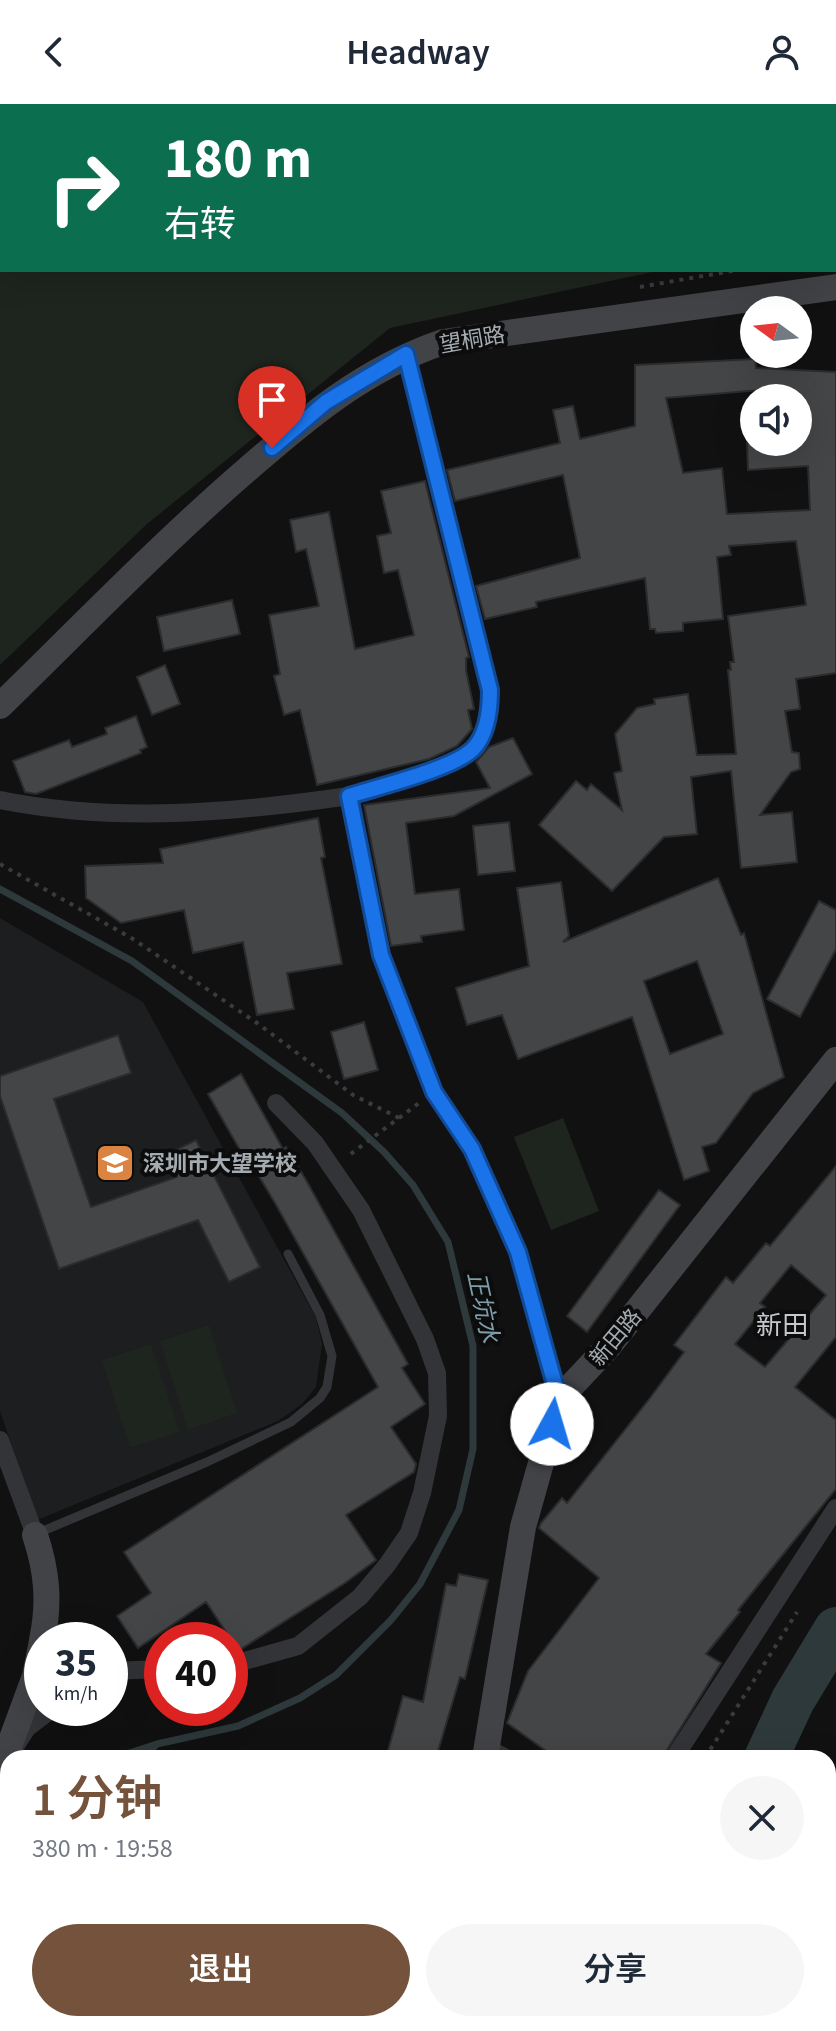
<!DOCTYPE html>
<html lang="zh">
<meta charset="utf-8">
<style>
:root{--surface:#fff;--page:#f6f6f7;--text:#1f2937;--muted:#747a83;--accent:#74523b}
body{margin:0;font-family:"Source Sans 3","Noto Sans SC",sans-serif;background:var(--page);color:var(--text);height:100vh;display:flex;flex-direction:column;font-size:30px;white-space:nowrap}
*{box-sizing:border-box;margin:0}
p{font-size:26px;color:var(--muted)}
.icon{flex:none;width:44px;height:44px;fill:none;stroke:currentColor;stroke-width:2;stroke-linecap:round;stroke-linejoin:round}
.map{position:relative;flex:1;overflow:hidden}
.details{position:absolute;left:0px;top:1646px;width:836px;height:282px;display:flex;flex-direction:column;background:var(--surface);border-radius:24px 24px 0 0;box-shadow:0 8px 32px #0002}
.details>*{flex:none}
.hud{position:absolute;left:0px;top:0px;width:836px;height:168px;box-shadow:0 8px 32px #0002;background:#0b6e4f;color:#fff;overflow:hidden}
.needle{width:52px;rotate:285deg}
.fabs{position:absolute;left:740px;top:192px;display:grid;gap:16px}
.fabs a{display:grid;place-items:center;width:72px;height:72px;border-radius:50%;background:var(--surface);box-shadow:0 8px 32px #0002;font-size:40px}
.speed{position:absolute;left:24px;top:1518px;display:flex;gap:16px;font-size:40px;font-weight:700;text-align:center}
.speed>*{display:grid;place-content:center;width:104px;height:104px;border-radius:50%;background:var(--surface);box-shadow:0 8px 32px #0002;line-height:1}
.speed small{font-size:20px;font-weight:400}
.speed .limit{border:12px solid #d22;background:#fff;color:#111}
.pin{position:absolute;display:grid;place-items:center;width:68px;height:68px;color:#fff;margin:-82px -34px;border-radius:50% 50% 50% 0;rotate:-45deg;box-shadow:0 0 8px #0007}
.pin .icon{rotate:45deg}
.me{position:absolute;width:88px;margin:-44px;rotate:6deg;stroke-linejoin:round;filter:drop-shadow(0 0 6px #0008)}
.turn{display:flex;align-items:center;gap:28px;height:168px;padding:0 32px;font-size:36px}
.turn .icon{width:104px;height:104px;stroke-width:2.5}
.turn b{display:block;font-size:56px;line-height:68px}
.round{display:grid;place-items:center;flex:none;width:84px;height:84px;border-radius:42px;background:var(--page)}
.headline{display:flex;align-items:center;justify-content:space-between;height:136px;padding:0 32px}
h1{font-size:48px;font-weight:600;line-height:60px;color:var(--accent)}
.action{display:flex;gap:16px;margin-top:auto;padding:16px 32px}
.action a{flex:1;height:92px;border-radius:48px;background:var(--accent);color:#fff;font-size:32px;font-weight:600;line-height:92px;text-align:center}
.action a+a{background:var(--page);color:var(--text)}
header{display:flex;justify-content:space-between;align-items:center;height:104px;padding:0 32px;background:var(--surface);font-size:36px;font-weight:600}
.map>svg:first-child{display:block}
</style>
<header><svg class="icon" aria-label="back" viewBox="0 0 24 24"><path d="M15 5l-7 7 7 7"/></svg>Headway<svg class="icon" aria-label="person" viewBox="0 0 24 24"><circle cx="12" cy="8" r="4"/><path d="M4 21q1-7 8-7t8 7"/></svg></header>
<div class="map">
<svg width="836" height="1927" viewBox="0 0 836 1927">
<rect width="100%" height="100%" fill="#111112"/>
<!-- built -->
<path fill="#1d1e1f" d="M 0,814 L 143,898 L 316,1214 L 322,1240 L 316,1283 L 302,1300 L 278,1317 L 37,1416 L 0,1307 Z"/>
<!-- green -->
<path fill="#1e241e" d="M 0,0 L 836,0 L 836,147 L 834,2 L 2,2 L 2,166 L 662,166 L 390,224 L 147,420 L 0,561 Z
M 563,1014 L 599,1107 L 551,1126 L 514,1033 Z
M 209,1221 L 237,1309 L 188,1326 L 160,1237 Z
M 151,1240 L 180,1328 L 130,1344 L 102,1256 Z
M 836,1735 L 836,1808 L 828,1804 L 828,1752 Z"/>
<!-- water -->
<path fill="#2e393b" d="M 0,1766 L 8,1770 L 8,1920 L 89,1920 L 90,1927 L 0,1927 Z"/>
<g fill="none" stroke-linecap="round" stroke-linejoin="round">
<!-- stream -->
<path stroke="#2e393b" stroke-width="7" d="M 0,785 L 132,857 L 342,1009 L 384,1048 L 413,1081 L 448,1138 L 473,1242 L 473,1345 L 459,1406 L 420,1480 L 391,1516 L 336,1571 L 300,1594 L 238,1622 L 157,1640 L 114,1654
M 144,1654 L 156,1641"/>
<!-- river -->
<path stroke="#2e393b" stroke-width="44" d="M 766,1654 L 793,1596 L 836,1525
M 644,1927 L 647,1920"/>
</g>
<!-- building -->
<path fill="#434547" stroke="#2b2c2e" stroke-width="2" fill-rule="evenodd" d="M 755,255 L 756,264 L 836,268 L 836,569 L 796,575 L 800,605 L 785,607 L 792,648 L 799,649 L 800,665 L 791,668 L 760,711 L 792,708 L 797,758 L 741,764 L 731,667 L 691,673 L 697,730 L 664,733 L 612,787 L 539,721 L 576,677 L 587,686 L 591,680 L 622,706 L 614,669 L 622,667 L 615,630 L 637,604 L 655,600 L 654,595 L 688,590 L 697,651 L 736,650 L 728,566 L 731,566 L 730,558 L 734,558 L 728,512 L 806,501 L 796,437 L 729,442 L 731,451 L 717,453 L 723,515 L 683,519 L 683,527 L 656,529 L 655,525 L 650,525 L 645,474 L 536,498 L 537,503 L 485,515 L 476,482 L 580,454 L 563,371 L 455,397 L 447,366 L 560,339 L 553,306 L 573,302 L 580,335 L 635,322 L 635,261 ZM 785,284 L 785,294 L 798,294 L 798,338 L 747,338 L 748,366 L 808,362 L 810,406 L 727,410 L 722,364 L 683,369 L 666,294 Z
M 425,377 L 469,553 L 466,554 L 466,566 L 474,605 L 468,606 L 472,625 L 457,642 L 429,655 L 317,681 L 300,606 L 284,611 L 274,572 L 280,570 L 269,511 L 319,502 L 306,445 L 296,448 L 290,416 L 329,408 L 355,545 L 414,531 L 398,466 L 384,469 L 377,432 L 391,429 L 381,387 Z
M 232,496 L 240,530 L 164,547 L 157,513 Z
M 165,561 L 180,600 L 152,611 L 137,573 Z
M 136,612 L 147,643 L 140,646 L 141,649 L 36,690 L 25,688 L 13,657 L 69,636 L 72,643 L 107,630 L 105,624 Z
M 513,634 L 532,670 L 454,712 L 406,719 L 415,790 L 459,785 L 464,826 L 421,832 L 422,838 L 391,842 L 364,701 L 490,684 L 476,658 L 489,643 Z
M 318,714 L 325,753 L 321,754 L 342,860 L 287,869 L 294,905 L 257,911 L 243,838 L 193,849 L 184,806 L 121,819 L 86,794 L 85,762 L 163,759 L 160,745 Z
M 509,718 L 515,767 L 478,771 L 473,722 Z
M 718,774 L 741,831 L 744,829 L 784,973 L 753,989 L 716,1039 L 702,1043 L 709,1067 L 684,1076 L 632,913 L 518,955 L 502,911 L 467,921 L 456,884 L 529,862 L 517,784 L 561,778 L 569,832 L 563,838 ZM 697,857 L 723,930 L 670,950 L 644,877 Z
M 819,797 L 836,806 L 836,845 L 800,913 L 767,895 Z
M 364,918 L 378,966 L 344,975 L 331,928 Z
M 118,931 L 131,969 L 54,995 L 91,1103 L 177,1073 L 166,1051 L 196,1036 L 260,1163 L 229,1178 L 198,1116 L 59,1165 L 0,992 L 0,972 Z
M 241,970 L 283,1045 L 286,1043 L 306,1076 L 408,1260 L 402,1264 L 425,1300 L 391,1323 L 416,1360 L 414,1368 L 346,1411 L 376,1456 L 345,1479 L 241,1545 L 238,1546 L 206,1498 L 138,1544 L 117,1512 L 151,1489 L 124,1448 L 378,1283 L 275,1099 L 251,1059 L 248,1060 L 208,990 Z
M 836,1062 L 836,1233 L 795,1283 L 836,1316 L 836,1385 L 738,1506 L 740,1508 L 706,1550 L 721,1559 L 662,1654 L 556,1654 L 507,1619 L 528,1567 L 599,1474 L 539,1424 L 541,1419 L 562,1394 L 567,1399 L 650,1294 L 684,1248 L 674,1241 L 726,1173 L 733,1179 L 766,1139 L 770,1142 ZM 791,1161 L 826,1191 L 765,1263 L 735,1240 L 765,1203 L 760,1199 Z
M 659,1086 L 680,1101 L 587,1228 L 567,1212 Z
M 459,1470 L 488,1476 L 465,1575 L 460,1573 L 436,1654 L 386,1654 L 403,1592 L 423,1598 L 446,1480 L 456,1482 Z"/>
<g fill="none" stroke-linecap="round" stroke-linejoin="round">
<!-- path -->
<path stroke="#393b3e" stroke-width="4" stroke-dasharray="4 6" stroke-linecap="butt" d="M 834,152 L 836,151
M 640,183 L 737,166
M 0,760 L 133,835 L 257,919 L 353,991 L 399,1014 L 348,1052
M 399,1014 L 419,999
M 705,1654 L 797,1508
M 828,1755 L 836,1742
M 735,1927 L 739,1920"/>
<!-- lane -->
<path stroke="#333437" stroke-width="9" d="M 38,1429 L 207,1358 L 291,1318 L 320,1294 L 327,1283 L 332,1252 L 320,1211 L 288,1150"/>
<!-- street -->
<path stroke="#333437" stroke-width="18" d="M 349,692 C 377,683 453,665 473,645 C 487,631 490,605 490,586 L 406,250
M 0,696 C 116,719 232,709 349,692 L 381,851 L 434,988 L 472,1045 L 518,1148 L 559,1295
M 0,1336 L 35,1431
M 230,1561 L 298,1542 L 360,1493 L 387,1461 L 409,1429 L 422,1389 L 438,1312 L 437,1269 L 425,1235 L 361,1106 L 315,1039 L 276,999
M 110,1567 L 162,1565
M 16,1641 L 27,1624 L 53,1604
M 487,1644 L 506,1654
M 674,1654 L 836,1404"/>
<!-- secondary -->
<path stroke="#414347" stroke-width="26" d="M 0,602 C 80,524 158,443 242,370 C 304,316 363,265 443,238 L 836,183
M 35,1431 C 47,1467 50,1498 42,1536
M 485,1654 L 523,1423 L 559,1295 L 609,1242 L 836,956
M 0,1667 L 35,1572 L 42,1537
M 0,1712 L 8,1715
M 572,1920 L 586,1927"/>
</g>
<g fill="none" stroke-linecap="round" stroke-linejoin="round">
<defs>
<path id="route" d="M 272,344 L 326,298 L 406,250 L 490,586 C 490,605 487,631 473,645 C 453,665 377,683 349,692 L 381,851 L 434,988 L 472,1045 L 518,1148 L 559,1295 L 552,1320"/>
</defs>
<!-- route casing -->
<use href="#route" stroke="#114b97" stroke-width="20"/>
<!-- route -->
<use href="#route" stroke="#1a73e8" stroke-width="14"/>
</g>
<!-- icons -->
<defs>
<symbol id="school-square" viewBox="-11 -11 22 22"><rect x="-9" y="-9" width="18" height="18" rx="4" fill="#db8340" stroke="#0c0c0d"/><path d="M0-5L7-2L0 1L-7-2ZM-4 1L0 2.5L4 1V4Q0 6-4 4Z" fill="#fff"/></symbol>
</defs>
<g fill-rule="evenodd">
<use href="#school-square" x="93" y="1037" width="44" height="44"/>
</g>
<g text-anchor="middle" stroke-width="8" stroke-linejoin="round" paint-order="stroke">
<!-- street labels -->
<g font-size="22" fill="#a4abb1" stroke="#0c0c0d">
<text transform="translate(472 235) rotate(-10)" y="8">望桐路</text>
<text transform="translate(615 1233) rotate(-50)" y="8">新田路</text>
</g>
<!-- poi labels -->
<g font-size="22" font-weight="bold" fill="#a4abb1" stroke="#0c0c0d" text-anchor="start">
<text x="143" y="1067">深圳市大望学校</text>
</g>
<!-- water labels -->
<g font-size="24" font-style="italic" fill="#7e9fa9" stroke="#0c0c0d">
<text transform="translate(483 1203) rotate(78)" y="8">正坑水</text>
</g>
<!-- quarter labels -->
<g font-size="26" fill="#c4c9ce" stroke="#0c0c0d">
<text x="782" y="1230">新田</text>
</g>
</g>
</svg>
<div class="fabs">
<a><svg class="needle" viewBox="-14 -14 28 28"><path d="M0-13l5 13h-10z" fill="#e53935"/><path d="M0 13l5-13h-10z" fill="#747a83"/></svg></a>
<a><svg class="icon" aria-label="sound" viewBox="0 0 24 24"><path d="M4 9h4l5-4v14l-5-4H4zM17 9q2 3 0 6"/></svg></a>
</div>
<div class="speed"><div>35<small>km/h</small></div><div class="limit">40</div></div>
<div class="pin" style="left:272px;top:344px;background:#d93025"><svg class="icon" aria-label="arrive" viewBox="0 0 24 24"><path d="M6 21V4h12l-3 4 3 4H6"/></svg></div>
<svg class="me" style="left:552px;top:1320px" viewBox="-20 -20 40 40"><circle r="19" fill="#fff"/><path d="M0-13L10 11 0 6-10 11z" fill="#1a73e8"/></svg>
<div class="hud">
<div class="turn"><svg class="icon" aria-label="right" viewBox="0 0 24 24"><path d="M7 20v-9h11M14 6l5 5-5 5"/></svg><div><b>180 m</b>右转</div></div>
</div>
<section class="details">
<div class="headline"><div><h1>1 分钟</h1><p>380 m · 19:58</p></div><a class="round"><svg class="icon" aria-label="close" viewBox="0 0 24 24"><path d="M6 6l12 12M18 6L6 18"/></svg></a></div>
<div class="action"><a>退出</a><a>分享</a></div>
</section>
</div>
